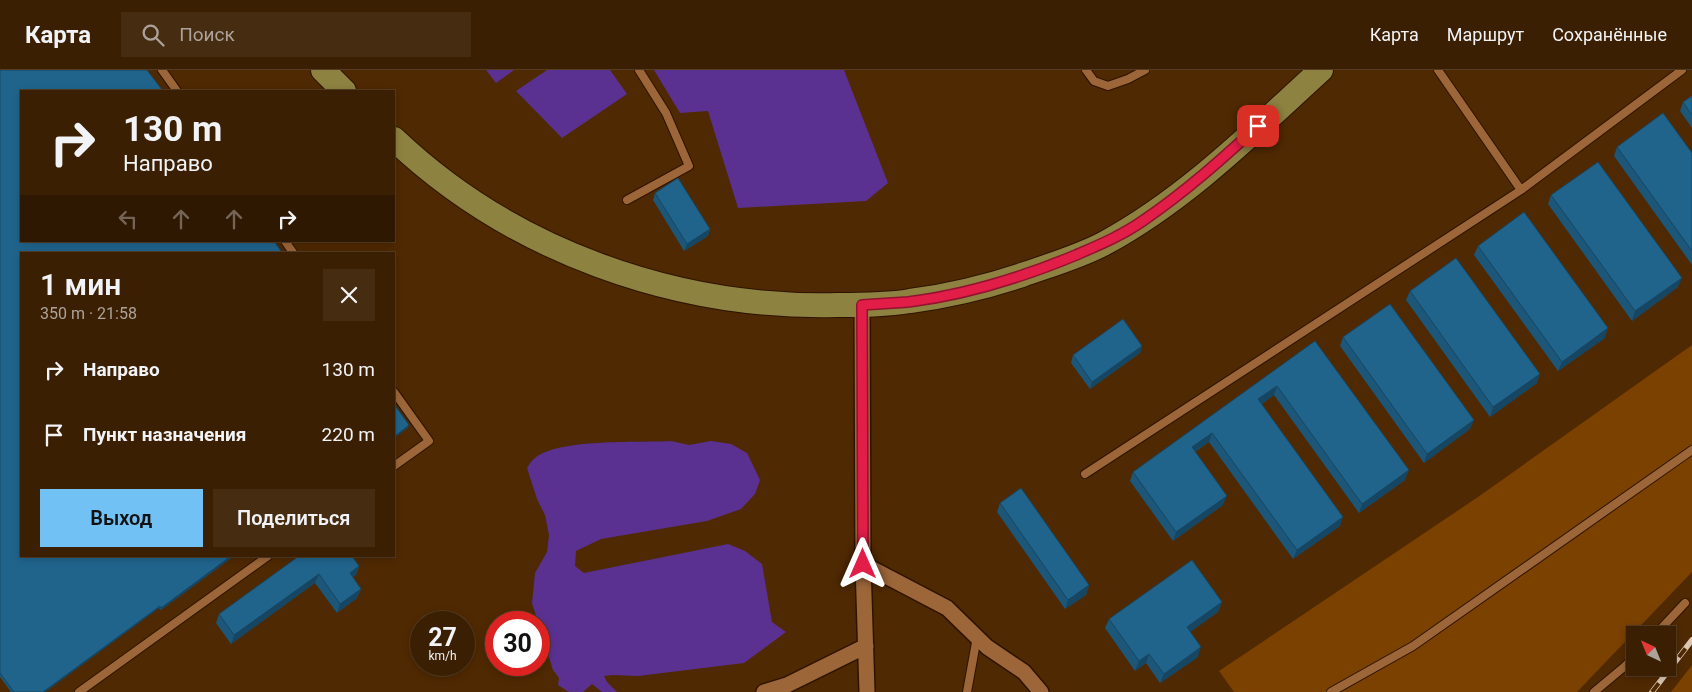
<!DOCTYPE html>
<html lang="ru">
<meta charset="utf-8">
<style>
:root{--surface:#3b1f02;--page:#462c11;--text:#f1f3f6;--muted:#aca299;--line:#543d24;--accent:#72c1f5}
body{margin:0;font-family:Roboto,sans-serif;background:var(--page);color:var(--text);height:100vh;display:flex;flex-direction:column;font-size:19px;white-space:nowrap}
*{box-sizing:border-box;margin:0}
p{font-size:16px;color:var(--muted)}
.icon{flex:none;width:28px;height:28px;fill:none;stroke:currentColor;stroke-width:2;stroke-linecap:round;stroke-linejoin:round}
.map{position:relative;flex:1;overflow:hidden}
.side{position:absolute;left:20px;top:182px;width:375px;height:305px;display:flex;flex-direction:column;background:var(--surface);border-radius:0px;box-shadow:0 2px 8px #0003,0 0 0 1px var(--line)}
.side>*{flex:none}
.guide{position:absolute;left:20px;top:20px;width:375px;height:152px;border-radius:0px;box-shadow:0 2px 8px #0003,0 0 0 1px var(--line);background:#3b1f02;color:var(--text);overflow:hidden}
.needle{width:32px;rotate:317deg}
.controls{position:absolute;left:1626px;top:556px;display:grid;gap:10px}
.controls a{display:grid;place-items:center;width:50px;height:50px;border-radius:0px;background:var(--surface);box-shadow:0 2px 8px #0003,0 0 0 1px var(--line);font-size:25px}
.speed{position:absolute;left:410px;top:541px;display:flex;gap:10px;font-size:25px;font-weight:700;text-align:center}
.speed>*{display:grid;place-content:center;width:65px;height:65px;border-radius:50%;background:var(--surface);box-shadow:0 2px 8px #0003,0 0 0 1px var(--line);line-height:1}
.speed small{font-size:12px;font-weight:400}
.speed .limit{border:8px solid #d22;background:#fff;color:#111}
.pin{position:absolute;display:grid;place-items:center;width:42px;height:42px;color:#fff;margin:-21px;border-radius:10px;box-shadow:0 2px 8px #0006}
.me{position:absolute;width:55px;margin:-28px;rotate:0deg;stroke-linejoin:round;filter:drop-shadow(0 0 4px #0008)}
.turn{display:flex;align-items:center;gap:18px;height:105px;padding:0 20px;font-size:22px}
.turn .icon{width:65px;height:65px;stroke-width:2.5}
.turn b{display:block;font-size:35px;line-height:42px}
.lanes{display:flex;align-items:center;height:48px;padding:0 20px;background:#0003;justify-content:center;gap:25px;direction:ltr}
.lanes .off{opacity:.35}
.round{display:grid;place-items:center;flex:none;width:52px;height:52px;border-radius:0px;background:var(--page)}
.head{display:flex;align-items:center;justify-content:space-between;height:85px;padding:0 20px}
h1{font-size:30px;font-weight:600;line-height:38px}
.button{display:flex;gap:10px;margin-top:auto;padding:10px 20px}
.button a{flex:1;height:58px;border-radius:0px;background:var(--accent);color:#111;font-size:20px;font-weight:600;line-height:58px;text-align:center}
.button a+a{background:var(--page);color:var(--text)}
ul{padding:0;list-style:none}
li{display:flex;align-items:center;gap:15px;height:65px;padding:0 20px}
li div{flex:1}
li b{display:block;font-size:19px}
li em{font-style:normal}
header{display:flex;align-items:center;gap:30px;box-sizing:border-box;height:70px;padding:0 25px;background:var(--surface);border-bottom:1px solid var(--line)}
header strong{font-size:24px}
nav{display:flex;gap:28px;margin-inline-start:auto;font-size:18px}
.search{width:350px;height:45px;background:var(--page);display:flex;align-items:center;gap:12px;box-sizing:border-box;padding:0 18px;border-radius:0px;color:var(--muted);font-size:19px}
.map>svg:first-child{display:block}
</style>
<header>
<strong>Карта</strong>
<div class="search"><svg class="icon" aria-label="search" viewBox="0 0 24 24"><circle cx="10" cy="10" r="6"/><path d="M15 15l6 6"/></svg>Поиск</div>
<nav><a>Карта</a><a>Маршрут</a><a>Сохранённые</a></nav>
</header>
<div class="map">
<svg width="1692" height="622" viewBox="0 0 1692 622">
<rect width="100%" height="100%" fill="#4f2902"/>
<!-- green -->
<path fill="#7a4100" d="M 1692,275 L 1692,502 L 1577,622 L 1234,622 L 1219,601 L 1478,427 Z
M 1692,595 L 1692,622 L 1671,622 Z"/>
<!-- water -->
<path fill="#5a3191" d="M 486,0 L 514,0 L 496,13 Z
M 547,0 L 610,0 L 627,24 L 562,68 L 516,21 Z
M 654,0 L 844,0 L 888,113 L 866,131 L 738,138 L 708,41 L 680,43 Z
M 671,371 L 689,375 L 711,371 L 731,374 L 747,383 L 760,410 L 755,424 L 741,439 L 707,451 L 601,469 L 576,481 L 575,496 L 584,503 L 728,474 L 745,481 L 762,494 L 772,552 L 786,562 L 744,593 L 638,606 L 612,605 L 604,606 L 607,612 L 617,622 L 602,622 L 592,614 L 583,622 L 569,622 L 558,615 L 559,608 L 553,600 L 532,533 L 535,503 L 547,482 L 549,465 L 545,445 L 537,429 L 527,398 C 529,395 531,391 534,389 C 556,368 640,373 671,371 Z"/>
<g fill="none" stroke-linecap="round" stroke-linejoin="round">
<defs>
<path id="lane" d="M 162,0 L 177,21
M 1086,0 L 1094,11 L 1108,16 L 1128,9 L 1145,0
M 1438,0 L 1521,120
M 627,130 L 689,96 L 666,43 L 639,0
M 285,171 L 294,184
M 394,322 L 429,371 L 394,396
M 1085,404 L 1521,120 L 1682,0
M 1655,565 L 1685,533
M 79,622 L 268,486
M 967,622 L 977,567
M 1331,622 L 1413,576 L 1692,380
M 1594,622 L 1624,597 L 1635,586"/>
<path id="street" d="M 862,235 L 863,494 L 867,622
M 863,494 L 947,538 L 987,577 L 1024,602 L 1041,622
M 764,622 L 787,615 L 866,576"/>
<path id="primary" d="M 323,0 L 344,21
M 394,69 C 512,181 676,239 837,235 C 862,235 887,235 910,231 C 948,226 986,217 1022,205 C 1050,195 1079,187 1105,173 C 1186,129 1253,62 1321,0"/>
</defs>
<!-- lane casing -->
<use href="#lane" stroke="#2e1400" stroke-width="10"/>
<!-- street casing -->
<use href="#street" stroke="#2e1400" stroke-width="18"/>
<!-- primary casing -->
<use href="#primary" stroke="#2e1400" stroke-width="26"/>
<!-- lane -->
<use href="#lane" stroke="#9c6639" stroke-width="8"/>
<!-- street -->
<use href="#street" stroke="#9c6639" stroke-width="15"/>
<!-- primary -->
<use href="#primary" stroke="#8d8240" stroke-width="24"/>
<defs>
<path id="rail" d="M 1652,622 L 1692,570"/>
</defs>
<!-- rail casing -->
<use href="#rail" stroke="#dcc5b2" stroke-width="5.5"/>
<!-- rail -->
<use href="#rail" stroke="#4f2902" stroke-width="4" stroke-dasharray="11" stroke-linecap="butt"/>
</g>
<!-- wall -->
<path fill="#1c5678" d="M 0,0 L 234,486 L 161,540 L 159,538 L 45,622 L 11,622 L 0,607 Z
M 1692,26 L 1692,58 L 1680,41 L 1683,32 Z
M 1617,77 L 1692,83 L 1692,195 L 1614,86 Z
M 655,123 L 710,159 L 708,166 L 684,181 L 653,130 Z
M 1551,125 L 1678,217 L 1632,251 L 1548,134 Z
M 1478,176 L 1605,268 L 1558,301 L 1474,185 Z
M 1410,221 L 1537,313 L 1490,347 L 1406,230 Z
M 1343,267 L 1470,359 L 1424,393 L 1340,276 Z
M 1315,271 L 1405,410 L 1359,443 L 1274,325 L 1262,334 L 1340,456 L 1293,489 L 1209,372 L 1195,382 L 1223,435 L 1173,471 L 1130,411 L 1133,402 Z
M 1142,276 L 1140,283 L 1090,319 L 1071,293 L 1073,285 Z
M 1000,433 L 1089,515 L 1086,525 L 1065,539 L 997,442 Z
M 299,486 L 359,496 L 356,505 L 353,507 L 361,519 L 357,528 L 337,543 L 315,513 L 231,574 L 216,553 L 219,544 Z
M 1222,532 L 1218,542 L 1190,562 L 1198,587 L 1160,613 L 1146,593 L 1135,601 L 1105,558 L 1109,549 Z"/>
<!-- shaded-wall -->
<path fill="#164662" d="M 710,159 L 708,166 L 684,181 L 687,174 Z
M 1682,208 L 1678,217 L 1632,251 L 1635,241 Z
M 1608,258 L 1605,268 L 1558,301 L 1562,292 Z
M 1142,276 L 1140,283 L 1090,319 L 1092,312 Z
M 1540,304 L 1537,313 L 1490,347 L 1493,337 Z
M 1277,316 L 1274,325 L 1255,339 L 1258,329 Z
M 1474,350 L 1470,359 L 1424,393 L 1427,384 Z
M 409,355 L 408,358 L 394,368 L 394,367 Z
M 1212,363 L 1209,372 L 1188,386 L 1192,377 Z
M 1409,400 L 1405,410 L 1359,443 L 1362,434 Z
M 1227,426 L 1223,435 L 1173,471 L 1176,462 Z
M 1343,447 L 1340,456 L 1293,489 L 1297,480 Z
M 231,486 L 234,486 L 161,540 L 161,538 Z
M 359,496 L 356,505 L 346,512 L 350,503 Z
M 319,504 L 315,513 L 231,574 L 234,565 Z
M 1089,515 L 1086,525 L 1065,539 L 1068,530 Z
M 361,519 L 357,528 L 337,543 L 340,534 Z
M 1222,532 L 1218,542 L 1183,567 L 1187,557 Z
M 160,536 L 159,538 L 45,622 L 43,622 Z
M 1201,577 L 1198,587 L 1160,613 L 1164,604 Z
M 1149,584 L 1146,593 L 1135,601 L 1139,591 Z"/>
<!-- building -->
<path fill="#20648c" stroke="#164662" d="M 0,0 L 147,0 L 163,21 L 21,21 L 21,171 L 274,171 L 283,184 L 21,184 L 21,486 L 231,486 L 161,538 L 160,536 L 43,622 L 14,622 L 0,603 Z
M 1692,26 L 1692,45 L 1683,32 Z
M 1663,43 L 1692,83 L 1692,181 L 1617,77 Z
M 1598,92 L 1682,208 L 1635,241 L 1551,125 Z
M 678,108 L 710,159 L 687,174 L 655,123 Z
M 1524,142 L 1608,258 L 1562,292 L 1478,176 Z
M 1456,188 L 1540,304 L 1493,337 L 1410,221 Z
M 1390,234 L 1474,350 L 1427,384 L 1343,267 Z
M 1123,249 L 1142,276 L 1092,312 L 1073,285 Z
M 1315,271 L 1409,400 L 1362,434 L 1277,316 L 1258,329 L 1343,447 L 1297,480 L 1212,363 L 1192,377 L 1227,426 L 1176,462 L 1133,402 Z
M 394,334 L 409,355 L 394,367 Z
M 1021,418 L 1089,515 L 1068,530 L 1000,433 Z
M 299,486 L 352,486 L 359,496 L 350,503 L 361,519 L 340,534 L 319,504 L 234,565 L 219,544 Z
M 1192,490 L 1222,532 L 1187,557 L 1201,577 L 1164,604 L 1149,584 L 1139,591 L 1109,549 Z"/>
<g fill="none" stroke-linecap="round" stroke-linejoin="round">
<defs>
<path id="route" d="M 863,494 L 862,235 C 878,234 893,233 908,232 C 965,225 1023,207 1076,185 C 1099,175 1123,165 1144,150 C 1185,122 1222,89 1258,56"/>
</defs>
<!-- route casing -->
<use href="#route" stroke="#92132f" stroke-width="12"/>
<!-- route -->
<use href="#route" stroke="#e11d48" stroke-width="9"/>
</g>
</svg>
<div class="controls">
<a><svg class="needle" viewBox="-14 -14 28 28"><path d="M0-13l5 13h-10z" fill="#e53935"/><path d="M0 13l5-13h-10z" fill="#aca299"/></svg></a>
</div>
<div class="speed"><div>27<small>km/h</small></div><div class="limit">30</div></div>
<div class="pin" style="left:1258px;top:56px;background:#d93025"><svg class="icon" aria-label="arrive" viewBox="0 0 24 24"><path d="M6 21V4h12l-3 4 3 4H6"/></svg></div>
<svg class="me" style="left:863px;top:494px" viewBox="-20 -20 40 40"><path d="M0-17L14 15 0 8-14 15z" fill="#e11d48" stroke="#fff" stroke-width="4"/></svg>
<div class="guide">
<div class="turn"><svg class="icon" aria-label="right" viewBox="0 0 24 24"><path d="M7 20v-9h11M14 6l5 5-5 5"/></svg><div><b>130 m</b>Направо</div></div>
<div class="lanes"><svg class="icon off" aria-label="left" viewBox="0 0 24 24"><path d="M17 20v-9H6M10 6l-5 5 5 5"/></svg><svg class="icon off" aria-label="ahead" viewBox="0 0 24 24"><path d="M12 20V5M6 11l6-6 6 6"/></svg><svg class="icon off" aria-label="ahead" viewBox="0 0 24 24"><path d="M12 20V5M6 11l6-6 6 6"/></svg><svg class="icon" aria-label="right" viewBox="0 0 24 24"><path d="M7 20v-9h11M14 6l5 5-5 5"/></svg></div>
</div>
<section class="side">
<div class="head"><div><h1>1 мин</h1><p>350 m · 21:58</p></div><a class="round"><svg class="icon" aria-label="close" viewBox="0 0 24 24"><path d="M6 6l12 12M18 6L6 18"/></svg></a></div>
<ul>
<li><svg class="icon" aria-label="right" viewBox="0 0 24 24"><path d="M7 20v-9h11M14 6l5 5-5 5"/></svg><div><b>Направо</b></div><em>130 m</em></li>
<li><svg class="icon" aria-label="arrive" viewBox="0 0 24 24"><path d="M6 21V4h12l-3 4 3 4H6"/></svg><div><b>Пункт назначения</b></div><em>220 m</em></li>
</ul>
<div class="button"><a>Выход</a><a>Поделиться</a></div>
</section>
</div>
